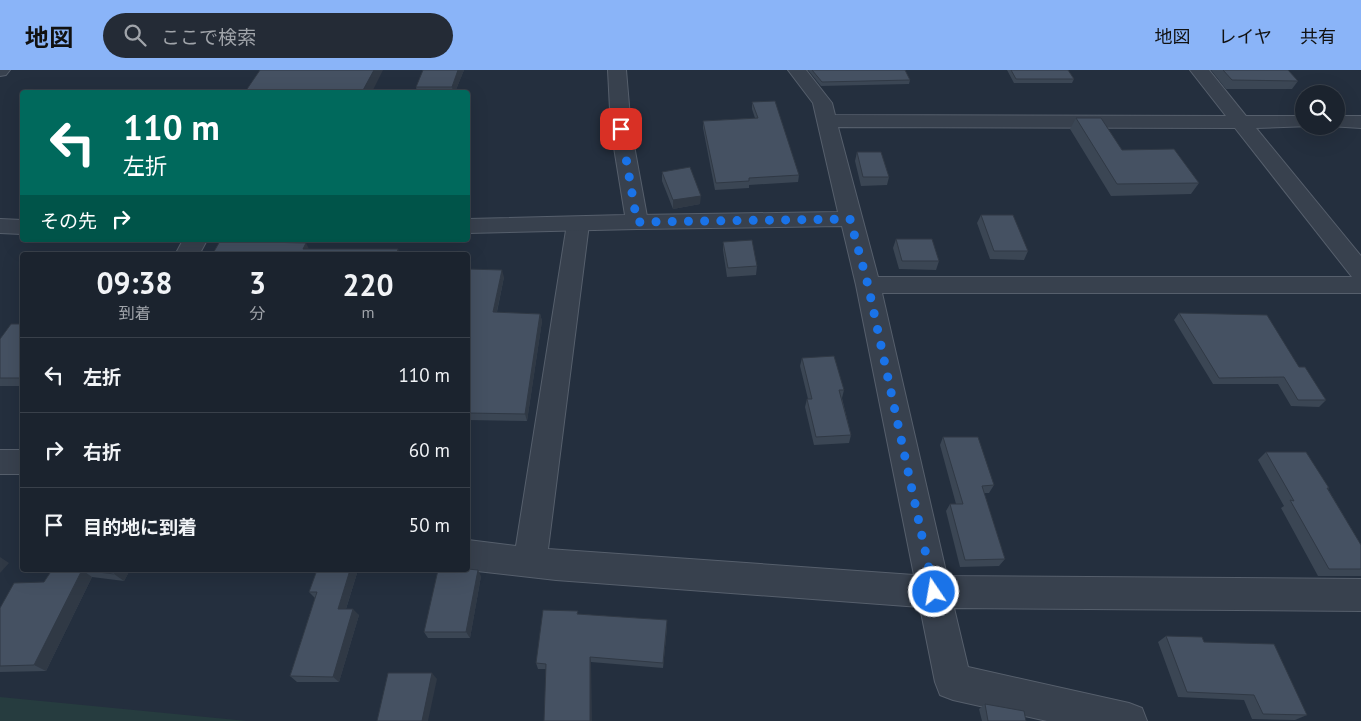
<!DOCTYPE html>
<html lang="ja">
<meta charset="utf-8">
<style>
:root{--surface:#1b232e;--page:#242b36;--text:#f1f3f6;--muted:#a0a4aa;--line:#39404a;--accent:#8ab4f8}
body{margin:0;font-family:"PT Sans","Noto Sans JP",sans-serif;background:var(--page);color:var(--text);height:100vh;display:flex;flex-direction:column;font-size:19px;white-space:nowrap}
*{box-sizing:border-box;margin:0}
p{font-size:16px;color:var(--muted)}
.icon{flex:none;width:28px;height:28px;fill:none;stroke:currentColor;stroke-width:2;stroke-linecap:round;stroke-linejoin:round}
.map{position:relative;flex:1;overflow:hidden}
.side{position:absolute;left:20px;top:182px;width:450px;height:320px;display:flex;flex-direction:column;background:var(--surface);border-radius:5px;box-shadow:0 5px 20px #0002,0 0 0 1px var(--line)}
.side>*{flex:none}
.hud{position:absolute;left:20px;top:20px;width:450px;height:152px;border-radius:5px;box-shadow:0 5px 20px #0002,0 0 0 1px var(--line);background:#00695c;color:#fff;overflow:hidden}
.controls{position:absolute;left:1295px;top:15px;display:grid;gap:10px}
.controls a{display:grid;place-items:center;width:50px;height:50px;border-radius:50%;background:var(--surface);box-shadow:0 5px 20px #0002,0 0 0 1px var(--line);font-size:25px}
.pin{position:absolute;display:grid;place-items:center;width:42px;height:42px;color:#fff;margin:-21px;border-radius:10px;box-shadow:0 2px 8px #0006}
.me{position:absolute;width:55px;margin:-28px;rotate:348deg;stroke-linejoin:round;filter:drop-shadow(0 0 4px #0008)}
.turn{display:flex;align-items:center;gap:18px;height:105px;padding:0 20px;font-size:22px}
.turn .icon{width:65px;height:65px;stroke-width:2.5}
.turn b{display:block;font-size:35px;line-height:42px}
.then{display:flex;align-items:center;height:48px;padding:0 20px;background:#0003;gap:10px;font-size:19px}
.eta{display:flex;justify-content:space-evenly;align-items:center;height:85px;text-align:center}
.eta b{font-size:30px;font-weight:600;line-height:35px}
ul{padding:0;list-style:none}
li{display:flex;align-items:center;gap:15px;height:75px;padding:0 20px;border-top:1px solid var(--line)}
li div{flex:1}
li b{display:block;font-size:19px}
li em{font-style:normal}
header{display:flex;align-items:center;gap:30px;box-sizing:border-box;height:70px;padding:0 25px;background:var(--accent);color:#111}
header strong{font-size:24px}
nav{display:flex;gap:28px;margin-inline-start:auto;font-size:18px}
.search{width:350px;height:45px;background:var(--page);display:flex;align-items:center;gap:12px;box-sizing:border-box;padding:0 18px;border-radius:28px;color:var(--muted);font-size:19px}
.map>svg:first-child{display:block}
</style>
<header>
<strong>地図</strong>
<div class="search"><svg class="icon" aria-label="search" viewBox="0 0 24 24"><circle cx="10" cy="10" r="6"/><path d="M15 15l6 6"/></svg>ここで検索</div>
<nav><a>地図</a><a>レイヤ</a><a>共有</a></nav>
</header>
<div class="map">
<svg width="1361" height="651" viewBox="0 0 1361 651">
<rect width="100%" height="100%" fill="#242f3e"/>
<!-- green -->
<path fill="#263c3f" d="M 0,627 L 247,651 L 0,651 Z"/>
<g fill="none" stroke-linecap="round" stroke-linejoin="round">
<defs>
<path id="minor" d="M 0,0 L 10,0 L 6,5 L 0,6 Z
M 788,0 L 806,0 L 832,33 L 835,45 L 1226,46 L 1190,0 L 1209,0 L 1246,46 L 1304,46 L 1304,56 L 1311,56 L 1256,58 L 1361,186 L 1361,223 L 882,223 L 947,506 L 1361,509 L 1361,541 L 954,538 L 968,597 L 1129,633 L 1142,638 L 1147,651 L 1047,651 L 953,630 L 940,625 L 935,612 L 920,537 L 556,510 L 468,500 L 468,470 L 516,476 L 567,154 L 570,149 L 578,147 L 586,149 L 589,154 L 548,479 L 914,505 L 856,215 L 842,156 L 637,159 L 629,157 L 626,152 L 629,147 L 637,145 L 838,142 L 813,33 ZM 838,57 L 1235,58 L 1352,207 L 878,207 Z
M 1336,46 L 1361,46 L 1361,58 L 1329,56 L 1336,56 Z
M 183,170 L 207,170 L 199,185 L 175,185 Z
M 0,380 L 22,380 L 22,404 L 0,404 Z"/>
<path id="tertiary" d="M 608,0 L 626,0 L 631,59 L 648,152 L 645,157 L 637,159 L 468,163 L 468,149 L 625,145 L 611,59 Z
M 0,149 L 22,150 L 22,164 L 0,163 Z"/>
</defs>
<!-- minor casing -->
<use href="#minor" stroke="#565f6c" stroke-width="2"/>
<!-- tertiary casing -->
<use href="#tertiary" stroke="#565f6c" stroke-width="2"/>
<!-- minor -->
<use href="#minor" fill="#38414e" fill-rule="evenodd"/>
<!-- tertiary -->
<use href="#tertiary" fill="#38414e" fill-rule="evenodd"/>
</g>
<!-- wall -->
<path fill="#3b4654" d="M 464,0 L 455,22 L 417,22 L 416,17 Z
M 808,0 L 905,0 L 910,10 L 909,14 L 821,16 Z
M 1007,0 L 1068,0 L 1074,9 L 1072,13 L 1014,13 Z
M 1211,0 L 1288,0 L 1298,11 L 1292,19 L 1226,19 Z
M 752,32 L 799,105 L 798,112 L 749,115 L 749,118 L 715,120 L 703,58 L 703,51 L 755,48 L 752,39 Z
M 1076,48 L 1122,80 L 1199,113 L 1191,124 L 1111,126 L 1070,59 Z
M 857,82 L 889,107 L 887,115 L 861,116 L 855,91 Z
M 662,102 L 700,134 L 673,139 L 662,111 Z
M 981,145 L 1028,181 L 1024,190 L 990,189 L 977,153 Z
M 896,169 L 939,191 L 936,200 L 899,199 L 893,178 Z
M 723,172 L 757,196 L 756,205 L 727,207 L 723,180 Z
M 468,199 L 504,207 L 497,242 L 540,244 L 542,251 L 527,351 L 468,350 Z
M 1179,243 L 1299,297 L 1326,330 L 1319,337 L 1291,336 L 1278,314 L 1213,314 L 1174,250 Z
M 22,254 L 22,316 L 0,316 L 0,269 Z
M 802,288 L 844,320 L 842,328 L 851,365 L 849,373 L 814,375 L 805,337 L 807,329 L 808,329 L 800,296 Z
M 943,367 L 994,415 L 989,423 L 984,423 L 1005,489 L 999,496 L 960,497 L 946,441 L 950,434 L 956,434 L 940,375 Z
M 1266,382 L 1329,418 L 1328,419 L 1361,475 L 1361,506 L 1318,506 L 1281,438 L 1284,436 L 1258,390 Z
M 52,500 L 130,500 L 124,511 L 92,507 L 46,601 L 0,602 L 0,538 L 44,512 Z
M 358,500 L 346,539 L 359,545 L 339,612 L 297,612 L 290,606 L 315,528 L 309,522 Z
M 481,506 L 470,568 L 428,568 L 424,562 Z
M 578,541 L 578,544 L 667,550 L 667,557 L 663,598 L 591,592 L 546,599 L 538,599 L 536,593 Z
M 1166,566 L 1204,572 L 1307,645 L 1295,650 L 1252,649 L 1244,630 L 1178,627 L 1158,572 Z
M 985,634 L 1026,651 L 982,651 L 979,639 Z"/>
<!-- shaded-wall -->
<path fill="#303945" d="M 374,0 L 383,0 L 372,22 L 362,22 Z
M 458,0 L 464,0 L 455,22 L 453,22 L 452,17 Z
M 701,126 L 700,134 L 673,139 L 673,130 Z
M 306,173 L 310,181 L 303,179 Z
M 398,179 L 401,185 L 396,185 Z
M 502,200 L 504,207 L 495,250 L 493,242 Z
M 540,244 L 542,251 L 527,351 L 525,344 Z
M 0,487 L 9,493 L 0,503 Z
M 82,500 L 92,507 L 46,601 L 34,595 Z
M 117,500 L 130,500 L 124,511 L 114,504 Z
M 350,500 L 358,500 L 344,545 L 338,539 Z
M 478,500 L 481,506 L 470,568 L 466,562 Z
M 353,539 L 359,545 L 339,612 L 333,607 Z
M 667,550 L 667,557 L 663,598 L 663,593 Z
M 590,587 L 591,592 L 592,651 L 590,651 Z
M 432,603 L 437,609 L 428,651 L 422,651 Z"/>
<!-- building -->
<path fill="#455162" stroke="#303945" d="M 260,0 L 374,0 L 362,22 L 245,22 Z
M 423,0 L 458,0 L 452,17 L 416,17 Z
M 812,0 L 905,0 L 910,10 L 822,12 Z
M 1011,0 L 1068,0 L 1074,9 L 1016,9 Z
M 1223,0 L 1288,0 L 1298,11 L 1232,10 Z
M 775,31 L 799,105 L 749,108 L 749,111 L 716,113 L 703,51 L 758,48 L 752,32 Z
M 1076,48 L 1101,48 L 1122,80 L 1174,79 L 1199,113 L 1117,114 Z
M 857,82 L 881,82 L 889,107 L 863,107 Z
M 690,97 L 701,126 L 673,130 L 662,102 Z
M 981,145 L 1013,145 L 1028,181 L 994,181 Z
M 896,169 L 932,169 L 939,191 L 902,191 Z
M 752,170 L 757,196 L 728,198 L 723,172 Z
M 220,171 L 306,173 L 303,179 L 398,179 L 396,185 L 212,185 Z
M 468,199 L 502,200 L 493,242 L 540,244 L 525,344 L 468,343 Z
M 1179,243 L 1267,245 L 1299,297 L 1305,297 L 1326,330 L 1298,330 L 1284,307 L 1219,308 Z
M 11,254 L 22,254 L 22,308 L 0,308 L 0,269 Z
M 834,286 L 844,320 L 839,320 L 851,365 L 816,367 L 807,329 L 812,329 L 802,288 Z
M 943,367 L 978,367 L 994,415 L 982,416 L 1005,489 L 965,490 L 950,434 L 963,434 Z
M 1266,382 L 1306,382 L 1329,418 L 1327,418 L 1361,475 L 1361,499 L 1329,499 L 1290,430 L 1294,431 Z
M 468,499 L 478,500 L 466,562 L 424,562 L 438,500 Z
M 52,500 L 117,500 L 114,504 L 82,500 L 34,595 L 0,596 L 0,538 L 14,513 L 44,512 Z
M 317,500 L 350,500 L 338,539 L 353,539 L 333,607 L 290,606 L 317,522 L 309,522 Z
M 543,540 L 578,541 L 577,544 L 667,550 L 663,593 L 590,587 L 590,651 L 544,651 L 546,594 L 536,593 Z
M 1166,566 L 1202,567 L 1204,572 L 1274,574 L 1307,645 L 1263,644 L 1254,625 L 1187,622 Z
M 388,603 L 432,603 L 422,651 L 377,651 Z
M 985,634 L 1024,641 L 1026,651 L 988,651 Z"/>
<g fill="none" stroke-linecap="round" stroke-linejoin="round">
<!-- route -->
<path stroke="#1a73e8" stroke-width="9" stroke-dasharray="0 16.2" d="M 621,59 L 637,152 L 850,149 L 868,215 L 934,522"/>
</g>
</svg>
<div class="controls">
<a><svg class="icon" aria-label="search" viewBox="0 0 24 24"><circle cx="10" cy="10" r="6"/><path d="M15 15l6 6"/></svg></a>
</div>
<div class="pin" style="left:621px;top:59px;background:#d93025"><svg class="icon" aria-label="arrive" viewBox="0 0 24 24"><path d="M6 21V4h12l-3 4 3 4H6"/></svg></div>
<svg class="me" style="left:934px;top:522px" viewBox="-20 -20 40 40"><circle r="17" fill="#1a73e8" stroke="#fff" stroke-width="3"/><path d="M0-11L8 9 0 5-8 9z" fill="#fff"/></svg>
<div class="hud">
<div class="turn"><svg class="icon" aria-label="left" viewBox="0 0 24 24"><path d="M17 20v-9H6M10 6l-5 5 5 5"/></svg><div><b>110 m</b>左折</div></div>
<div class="then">その先<svg class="icon" aria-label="right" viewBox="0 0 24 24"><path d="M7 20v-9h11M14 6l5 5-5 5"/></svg></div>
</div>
<section class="side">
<div class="eta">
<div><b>09:38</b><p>到着</p></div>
<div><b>3</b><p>分</p></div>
<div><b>220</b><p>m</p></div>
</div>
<ul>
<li><svg class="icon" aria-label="left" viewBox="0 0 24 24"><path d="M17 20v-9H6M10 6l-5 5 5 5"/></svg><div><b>左折</b></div><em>110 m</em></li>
<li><svg class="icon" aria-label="right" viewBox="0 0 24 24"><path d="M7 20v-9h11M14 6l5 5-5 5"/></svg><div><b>右折</b></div><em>60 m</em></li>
<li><svg class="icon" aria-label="arrive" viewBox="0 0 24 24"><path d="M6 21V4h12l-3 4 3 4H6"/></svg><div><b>目的地に到着</b></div><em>50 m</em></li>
</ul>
</section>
</div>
